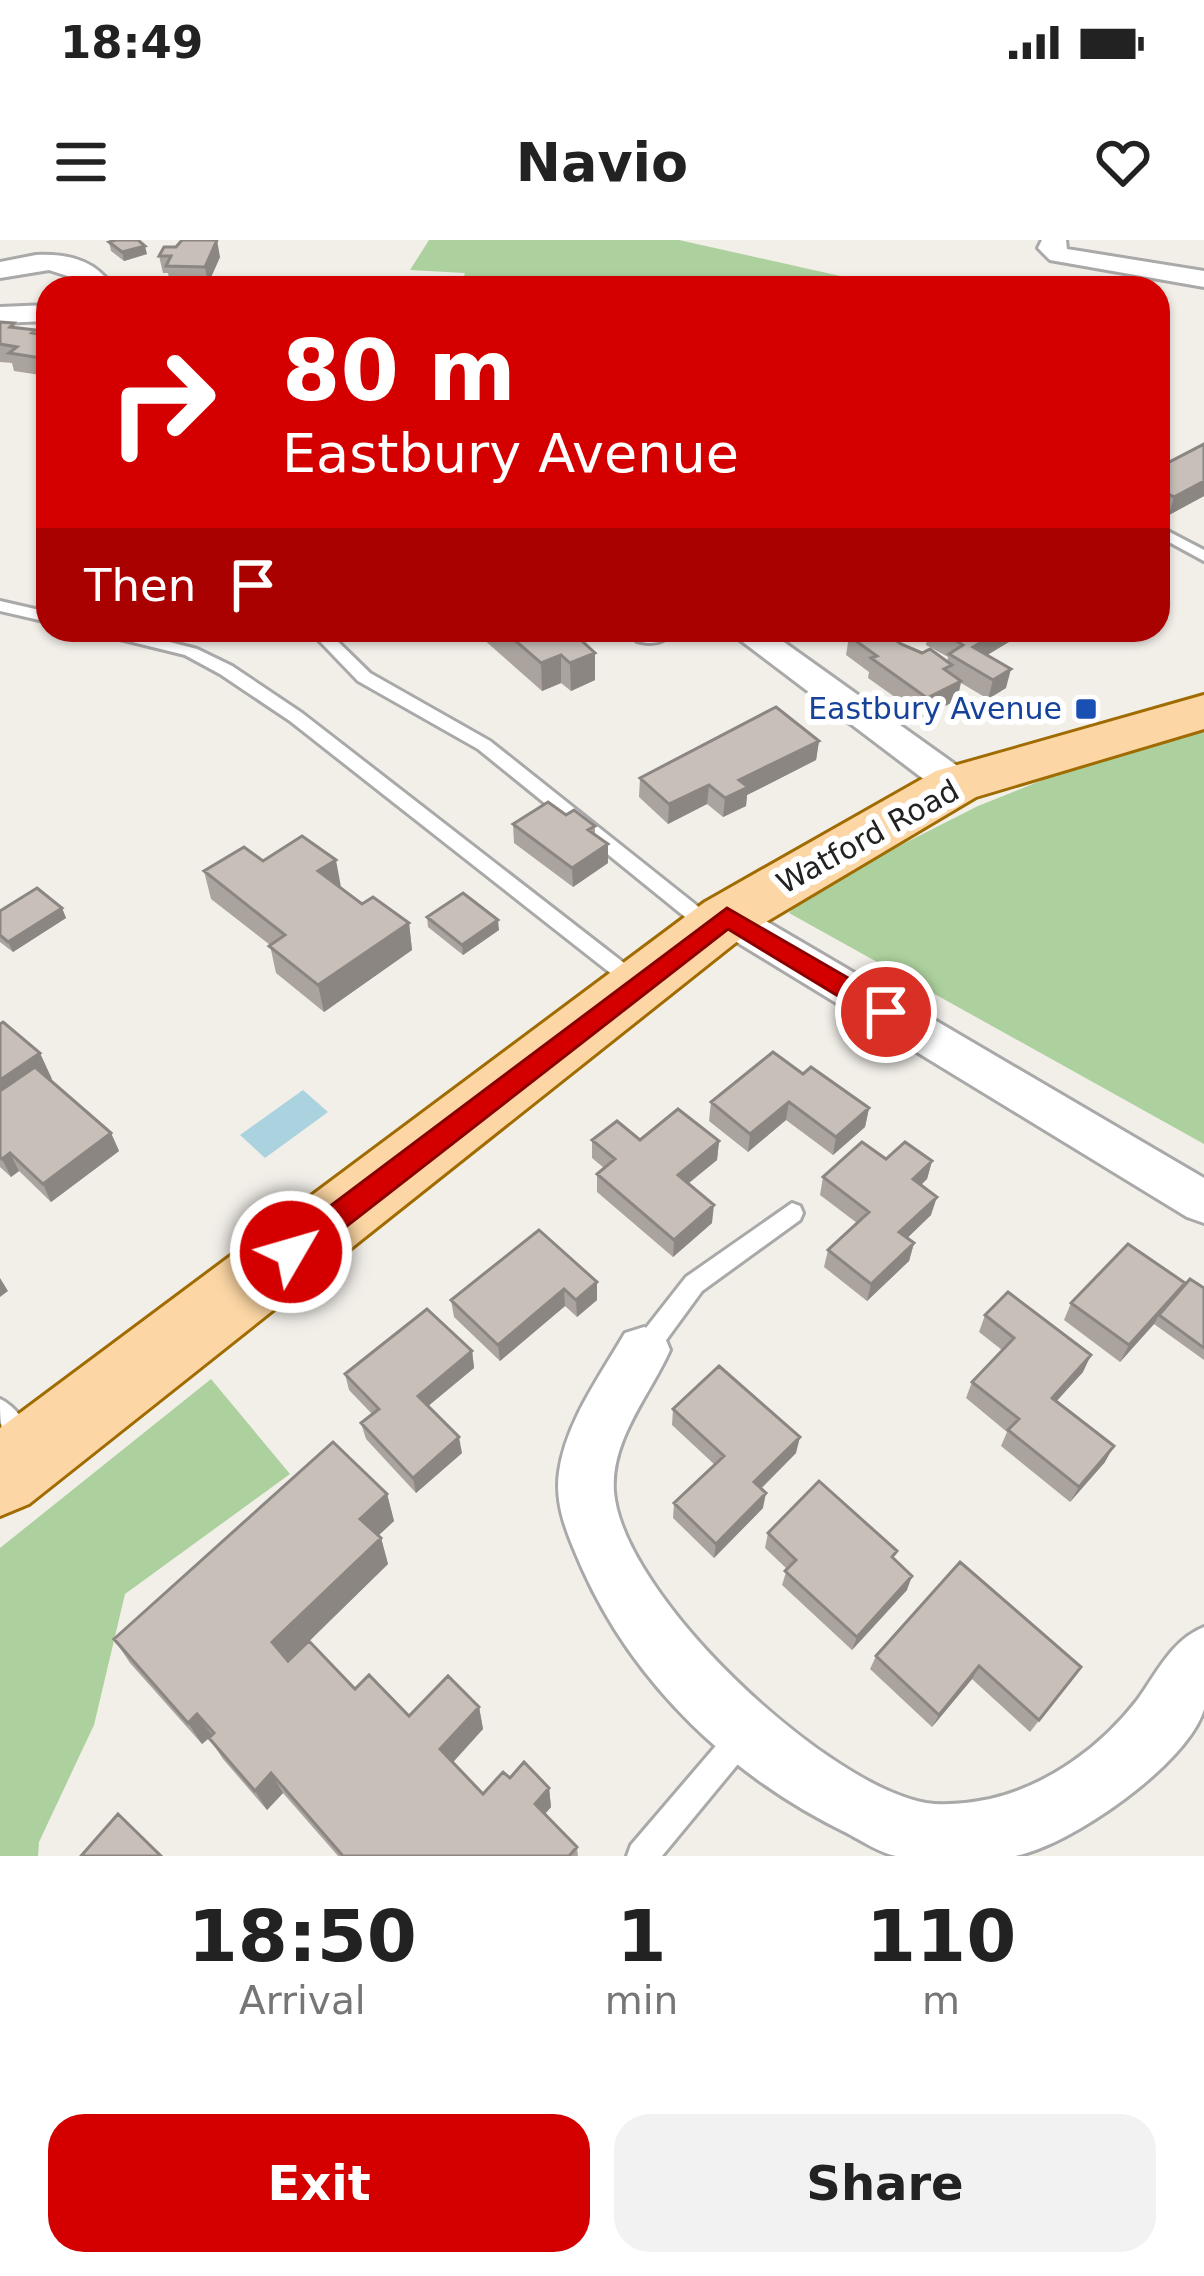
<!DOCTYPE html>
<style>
:root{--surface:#fff;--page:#f2f2f2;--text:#222;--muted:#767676;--accent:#d40000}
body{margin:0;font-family:"DejaVu Sans",sans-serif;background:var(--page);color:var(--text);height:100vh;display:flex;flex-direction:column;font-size:45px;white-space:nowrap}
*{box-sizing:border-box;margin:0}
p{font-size:39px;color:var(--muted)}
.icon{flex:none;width:66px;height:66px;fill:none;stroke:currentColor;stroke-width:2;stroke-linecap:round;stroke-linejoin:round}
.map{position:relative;height:1616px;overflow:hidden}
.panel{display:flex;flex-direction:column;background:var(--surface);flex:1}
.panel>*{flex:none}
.top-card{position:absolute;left:36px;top:36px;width:1134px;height:366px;border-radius:36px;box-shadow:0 3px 9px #0004;background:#d40000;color:#fff;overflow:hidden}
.pin{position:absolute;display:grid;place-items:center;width:102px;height:102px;color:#fff;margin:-51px;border:6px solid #fff;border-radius:50%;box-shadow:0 3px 12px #0007}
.me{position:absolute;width:132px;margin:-66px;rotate:52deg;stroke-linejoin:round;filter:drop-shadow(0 0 9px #0008)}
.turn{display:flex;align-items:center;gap:42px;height:252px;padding:0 48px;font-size:54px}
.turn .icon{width:156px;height:156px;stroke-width:2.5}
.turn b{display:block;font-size:84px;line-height:102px}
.then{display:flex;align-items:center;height:114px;padding:0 48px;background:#0003;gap:24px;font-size:45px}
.eta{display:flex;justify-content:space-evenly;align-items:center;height:204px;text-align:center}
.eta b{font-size:72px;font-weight:800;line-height:84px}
.primary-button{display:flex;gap:24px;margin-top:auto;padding:24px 48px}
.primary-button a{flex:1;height:138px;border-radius:36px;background:var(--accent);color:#fff;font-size:48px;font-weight:800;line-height:138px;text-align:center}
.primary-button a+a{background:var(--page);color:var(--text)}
.status{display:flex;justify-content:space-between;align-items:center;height:84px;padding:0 60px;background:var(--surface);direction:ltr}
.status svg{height:33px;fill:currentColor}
header{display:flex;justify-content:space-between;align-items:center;height:156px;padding:0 48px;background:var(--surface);font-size:54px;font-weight:800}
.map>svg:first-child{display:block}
</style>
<div class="status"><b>18:49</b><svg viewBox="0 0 49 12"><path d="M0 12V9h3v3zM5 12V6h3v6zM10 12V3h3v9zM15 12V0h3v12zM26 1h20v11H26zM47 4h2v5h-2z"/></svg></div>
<header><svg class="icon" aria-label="menu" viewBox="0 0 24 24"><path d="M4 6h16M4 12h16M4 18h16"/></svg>Navio<svg class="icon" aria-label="heart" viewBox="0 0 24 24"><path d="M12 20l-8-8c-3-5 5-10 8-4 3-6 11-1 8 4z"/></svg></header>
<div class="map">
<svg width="1204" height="1616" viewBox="0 0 1204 1616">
<rect width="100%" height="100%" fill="#f2efe9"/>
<!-- forest -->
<path fill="#add19e" d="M 429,0 L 679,0 L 894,48 L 460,48 L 465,33 L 410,30 Z
M 1204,475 L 1204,904 L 789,673 L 804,654 L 978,566 Z
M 211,1139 L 290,1234 L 125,1354 L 94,1485 L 39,1602 L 38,1616 L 0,1616 L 0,1308 Z"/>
<!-- water -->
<path fill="#aad3df" d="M 303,850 L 328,872 L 265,918 L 240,895 Z"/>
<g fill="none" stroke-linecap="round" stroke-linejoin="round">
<defs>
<path id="service" d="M 1158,286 L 1204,310 L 1204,321 L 1158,296 Z
M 0,361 L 48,372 L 48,382 L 0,371 Z
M 94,390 L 122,390 L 197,409 L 232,426 L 302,473 L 646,740 L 649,745 L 646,750 L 632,750 L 290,481 L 220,434 L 185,415 L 96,393 Z
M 309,390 L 326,390 L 370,433 L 490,501 L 720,684 L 723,689 L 720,694 L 706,694 L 478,509 L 358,441 Z
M 792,963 L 800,966 L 803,973 L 800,980 L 702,1051 L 653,1118 L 644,1121 L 635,1118 L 632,1110 L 635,1102 L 686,1037 Z
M 0,1159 C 16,1166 30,1188 37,1204 L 33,1212 L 24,1216 C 0,1206 0,1182 0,1159 Z
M 742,1483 L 752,1487 L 756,1497 L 752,1507 L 662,1616 L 627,1616 L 631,1605 L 732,1487 Z"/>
<path id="minor" d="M 1042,0 L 1066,0 L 1067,9 L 1204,31 L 1204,47 L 1050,20 L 1038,8 Z
M 36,15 C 63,14 88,18 106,38 L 106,48 L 80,48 L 80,40 L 49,30 L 0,38 L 0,22 Z
M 48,65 L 48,81 L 0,83 L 0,67 Z
M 634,390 L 674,390 C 665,404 652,405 637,401 Z
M 727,390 L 767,390 L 970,535 L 975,544 L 970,553 L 956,557 L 942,553 Z
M 727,662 L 742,667 L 1204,938 L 1204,983 L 1187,977 L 712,687 L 706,677 L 712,667 Z
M 644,1087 L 663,1093 L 670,1110 C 650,1155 610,1200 614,1252 C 623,1356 825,1545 926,1563 C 946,1566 970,1563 990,1559 C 1049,1545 1101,1507 1138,1459 C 1158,1431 1172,1400 1204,1387 C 1204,1411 1204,1446 1204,1469 C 1188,1524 1070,1606 1015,1616 C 987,1616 925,1616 896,1616 C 880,1613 862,1601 847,1593 C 733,1538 634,1445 582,1328 C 569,1298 554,1266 559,1232 C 566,1182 600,1136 625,1093 Z"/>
<path id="primary" d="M 1204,455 L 1204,489 L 976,557 L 749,692 L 29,1264 L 0,1276 L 0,1188 L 705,662 L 936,531 Z"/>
</defs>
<!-- service casing -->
<use href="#service" stroke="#a9a9a9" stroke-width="6"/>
<!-- minor casing -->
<use href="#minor" stroke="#a9a9a9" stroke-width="6"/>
<!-- primary casing -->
<use href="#primary" stroke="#a06b00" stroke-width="6"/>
<!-- service -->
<use href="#service" fill="#fff" fill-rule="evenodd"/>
<!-- minor -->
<use href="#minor" fill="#fff" fill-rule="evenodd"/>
<!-- primary -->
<use href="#primary" fill="#fcd6a4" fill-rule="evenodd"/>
</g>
<!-- wall -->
<path fill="#aba49e" d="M 109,2 L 147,14 L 124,21 L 111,11 Z
M 159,16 L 220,17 L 208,44 L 170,44 L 168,33 L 163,33 Z
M 0,82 L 14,83 L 15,87 L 48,96 L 47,136 L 14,131 L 12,123 L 0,122 Z
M 1204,204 L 1204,256 L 1169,275 L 1158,270 L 1158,228 Z
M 473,390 L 570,390 L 595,413 L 595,440 L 571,451 L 561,443 L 542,451 Z
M 929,390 L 1029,390 L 987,415 L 1006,448 L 988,459 L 961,443 L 957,460 L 923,477 L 868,438 L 869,432 L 846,415 L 849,396 L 901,404 L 947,421 L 948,417 L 926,405 Z
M 819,501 L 816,520 L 747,555 L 746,566 L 723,577 L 707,564 L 668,584 L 639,557 L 640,538 Z
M 566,575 L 595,586 L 595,595 L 608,604 L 608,623 L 573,647 L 514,603 L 513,584 Z
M 263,621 L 340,648 L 362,664 L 409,683 L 412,710 L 324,772 L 276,733 L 270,705 L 211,659 L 204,631 Z
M 62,668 L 66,678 L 13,712 L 0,702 L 0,671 Z
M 427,677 L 499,690 L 463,715 L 428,687 Z
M 0,784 L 50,840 L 111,893 L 119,911 L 51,962 L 19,931 L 11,937 L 0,927 Z
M 803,834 L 869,868 L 865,887 L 833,915 L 786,880 L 748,912 L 709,881 L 711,862 Z
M 592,900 L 719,901 L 717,920 L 688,944 L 712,983 L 673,1017 L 597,952 L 597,934 L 604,928 L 592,918 Z
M 886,919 L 932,921 L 927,939 L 921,945 L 931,975 L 907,998 L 914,1003 L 909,1021 L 867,1061 L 824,1027 L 828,1010 L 857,983 L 820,955 L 823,937 Z
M 597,1042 L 597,1060 L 577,1077 L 565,1066 L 500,1121 L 454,1077 L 451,1060 Z
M 1185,1043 L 1204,1048 L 1204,1120 L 1154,1084 L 1120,1122 L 1064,1080 L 1071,1063 Z
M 985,1075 L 1083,1132 L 1056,1161 L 1105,1222 L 1070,1262 L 1001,1206 L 1007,1192 L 966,1158 L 972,1142 L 1002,1110 L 979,1092 Z
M 472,1111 L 474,1128 L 428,1166 L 462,1213 L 416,1253 L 366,1199 L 361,1183 L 372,1174 L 349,1150 L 345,1134 Z
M 673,1169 L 796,1213 L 761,1249 L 763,1268 L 714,1318 L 673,1278 L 674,1263 L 715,1225 L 672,1185 Z
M 387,1254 L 394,1281 L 378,1296 L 381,1298 L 388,1324 L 288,1421 L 355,1449 L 409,1476 L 479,1467 L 483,1489 L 453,1522 L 483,1554 L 510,1538 L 549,1548 L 551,1567 L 545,1574 L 577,1607 L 578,1616 L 338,1616 L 283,1553 L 267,1570 L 223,1519 L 209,1498 L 212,1496 L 202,1504 L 130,1423 L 114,1399 Z
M 768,1293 L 894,1319 L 907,1350 L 852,1410 L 782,1345 L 787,1329 L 765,1308 Z
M 876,1416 L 1081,1427 L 1030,1492 L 972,1439 L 932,1487 L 870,1429 Z"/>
<!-- shaded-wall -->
<path fill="#8b8681" d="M 217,0 L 220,17 L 208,44 L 205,27 Z
M 145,6 L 147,14 L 124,21 L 122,12 Z
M 48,112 L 48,134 L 47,136 L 41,118 Z
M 1204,241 L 1204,256 L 1169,275 L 1174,257 Z
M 1002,390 L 1029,390 L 969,426 L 973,407 Z
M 595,413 L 595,440 L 571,451 L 570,423 Z
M 561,415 L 561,443 L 542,451 L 541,423 Z
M 1011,429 L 1006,448 L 988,459 L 993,440 Z
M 961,441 L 957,460 L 923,477 L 927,458 Z
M 819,501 L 816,520 L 747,555 L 746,566 L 723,577 L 725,558 L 739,540 Z
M 709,545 L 707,564 L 668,584 L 669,564 Z
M 608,604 L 608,623 L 573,647 L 572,628 Z
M 336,620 L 341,647 L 318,631 Z
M 62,668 L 66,678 L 13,712 L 8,702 Z
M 498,680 L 499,690 L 463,715 L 462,705 Z
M 409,683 L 412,710 L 324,772 L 318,745 Z
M 40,813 L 52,839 L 0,875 L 0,840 Z
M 789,862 L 786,880 L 748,912 L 750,894 Z
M 869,868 L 865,887 L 833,915 L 836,897 Z
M 111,893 L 119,911 L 51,962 L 43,944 Z
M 719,901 L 717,920 L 676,953 L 678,935 Z
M 10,913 L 19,931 L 11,937 L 2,919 Z
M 932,921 L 927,939 L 908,957 L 913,939 Z
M 937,957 L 931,975 L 895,1010 L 899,992 Z
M 714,965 L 712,983 L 673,1017 L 674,1000 Z
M 914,1003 L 909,1021 L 867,1061 L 871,1044 Z
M 0,1038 L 8,1051 L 0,1057 Z
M 597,1042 L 597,1060 L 577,1077 L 576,1060 Z
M 1185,1043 L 1159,1075 L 1154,1084 L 1120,1122 L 1129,1105 Z
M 564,1049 L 565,1066 L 500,1121 L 498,1105 Z
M 472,1111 L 474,1128 L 421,1172 L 418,1156 Z
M 1091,1115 L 1083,1132 L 1045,1174 L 1052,1158 Z
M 459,1197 L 462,1213 L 416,1253 L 413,1238 Z
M 800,1197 L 796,1213 L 751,1258 L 754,1242 Z
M 1114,1206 L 1105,1222 L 1070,1262 L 1079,1247 Z
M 766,1253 L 763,1268 L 714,1318 L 716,1304 Z
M 387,1254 L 394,1281 L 368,1305 L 360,1279 Z
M 381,1298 L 388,1324 L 284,1426 L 272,1402 Z
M 912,1336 L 907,1350 L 852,1410 L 857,1397 Z
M 979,1426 L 972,1439 L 932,1487 L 939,1475 Z
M 479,1467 L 483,1489 L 446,1530 L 440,1509 Z
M 197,1474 L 212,1495 L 202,1504 L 188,1483 Z
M 271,1533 L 283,1553 L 267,1570 L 255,1551 Z
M 549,1548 L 551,1567 L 537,1583 L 535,1564 Z"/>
<!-- building -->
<path fill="#c7bfb8" stroke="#8b8681" stroke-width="3" d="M 116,0 L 138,0 L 145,6 L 122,12 L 109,2 Z
M 182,0 L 217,0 L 205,27 L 166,26 L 171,16 L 159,16 L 164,7 L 176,7 Z
M 0,82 L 14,83 L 10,87 L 36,90 L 32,93 L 48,96 L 48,112 L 41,118 L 9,113 L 17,107 L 0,104 Z
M 1204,204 L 1204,241 L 1174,257 L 1158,248 L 1158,228 Z
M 503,390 L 570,390 L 595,413 L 570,423 L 561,415 L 541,423 Z
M 861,390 L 881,390 L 901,404 L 922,413 L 930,409 L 952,425 L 944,429 L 961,441 L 927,458 L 871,418 L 877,416 L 849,396 Z
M 938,390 L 1002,390 L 973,407 L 1011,429 L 993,440 L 949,414 L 963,405 Z
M 776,467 L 819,501 L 739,540 L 748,547 L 725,558 L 709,545 L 669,564 L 640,538 Z
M 548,562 L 566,575 L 574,570 L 595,586 L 588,590 L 608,604 L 572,628 L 513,584 Z
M 302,596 L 336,620 L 318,631 L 362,664 L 373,657 L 409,683 L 318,745 L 269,706 L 285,695 L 204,631 L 244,607 L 263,621 Z
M 37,648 L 62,668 L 8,702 L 0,695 L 0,671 Z
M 463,653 L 498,680 L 462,705 L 427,677 Z
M 3,782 L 40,813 L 0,840 L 0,784 Z
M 773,812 L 803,834 L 811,827 L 869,868 L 836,897 L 789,862 L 750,894 L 711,862 Z
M 35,827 L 111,893 L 43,944 L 10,913 L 2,919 L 0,917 L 0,851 Z
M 678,869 L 719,901 L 678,935 L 714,965 L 674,1000 L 597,934 L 615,919 L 592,900 L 617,881 L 640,900 Z
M 862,902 L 886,919 L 905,902 L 932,921 L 913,939 L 937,957 L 899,992 L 914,1003 L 871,1044 L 828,1010 L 869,972 L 823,937 Z
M 539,990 L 597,1042 L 576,1060 L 564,1049 L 498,1105 L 451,1060 Z
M 1128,1004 L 1185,1043 L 1129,1105 L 1071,1063 Z
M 1190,1039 L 1204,1048 L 1204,1108 L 1159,1075 Z
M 1008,1052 L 1091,1115 L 1052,1158 L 1114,1206 L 1079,1247 L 1008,1190 L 1019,1179 L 972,1142 L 1014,1098 L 985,1075 Z
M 427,1069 L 472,1111 L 418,1156 L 459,1197 L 413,1238 L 361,1183 L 379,1169 L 345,1134 Z
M 719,1126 L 800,1197 L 754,1242 L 766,1253 L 716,1304 L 674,1263 L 724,1216 L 673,1169 Z
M 333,1202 L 387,1254 L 360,1279 L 381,1298 L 272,1402 L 288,1421 L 309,1401 L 355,1449 L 369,1435 L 409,1476 L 448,1436 L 479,1467 L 440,1509 L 483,1554 L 503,1532 L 510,1538 L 524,1522 L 549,1548 L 535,1564 L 577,1607 L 569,1616 L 343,1616 L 271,1533 L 255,1551 L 209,1498 L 214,1493 L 197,1474 L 188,1483 L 114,1399 Z
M 819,1241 L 897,1311 L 892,1317 L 912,1336 L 857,1397 L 785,1331 L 796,1320 L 768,1293 Z
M 960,1322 L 1081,1427 L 1039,1480 L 979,1426 L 939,1475 L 876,1416 Z
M 118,1574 L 161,1616 L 81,1616 Z"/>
<!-- route -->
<path fill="#d40000" stroke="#8a0000" stroke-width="3" d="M 727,668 L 895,765 L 899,772 L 895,779 L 876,779 L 728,689 L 302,1021 L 291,1025 L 281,1021 L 276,1012 L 281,1003 Z"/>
<!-- markers -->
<rect fill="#1a4fb4" stroke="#fff" stroke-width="4.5" x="1074" y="457" width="24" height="24" rx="6"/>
<g text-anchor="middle" stroke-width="12" stroke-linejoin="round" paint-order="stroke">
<!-- transit labels -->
<g font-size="30" fill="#164399" stroke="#fff" text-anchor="end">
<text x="1062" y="479">Eastbury Avenue</text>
</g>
<!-- street labels -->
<g font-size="30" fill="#222" stroke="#fff">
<text transform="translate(868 597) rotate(-29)" y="10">Watford Road</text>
</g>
</g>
</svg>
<div class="pin" style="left:886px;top:772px;background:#d93025"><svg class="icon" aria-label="arrive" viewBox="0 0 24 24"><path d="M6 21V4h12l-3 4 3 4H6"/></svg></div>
<svg class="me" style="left:291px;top:1012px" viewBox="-20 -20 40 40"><circle r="17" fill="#d40000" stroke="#fff" stroke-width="3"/><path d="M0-11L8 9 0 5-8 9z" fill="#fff"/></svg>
<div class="top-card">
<div class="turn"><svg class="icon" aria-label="right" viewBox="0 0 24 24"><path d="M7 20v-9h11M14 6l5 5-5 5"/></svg><div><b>80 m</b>Eastbury Avenue</div></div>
<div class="then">Then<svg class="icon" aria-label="arrive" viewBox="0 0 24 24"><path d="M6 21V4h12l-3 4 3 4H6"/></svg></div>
</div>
</div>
<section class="panel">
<div class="eta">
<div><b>18:50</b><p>Arrival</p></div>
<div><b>1</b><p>min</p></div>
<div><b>110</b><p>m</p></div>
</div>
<div class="primary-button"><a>Exit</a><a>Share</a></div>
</section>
